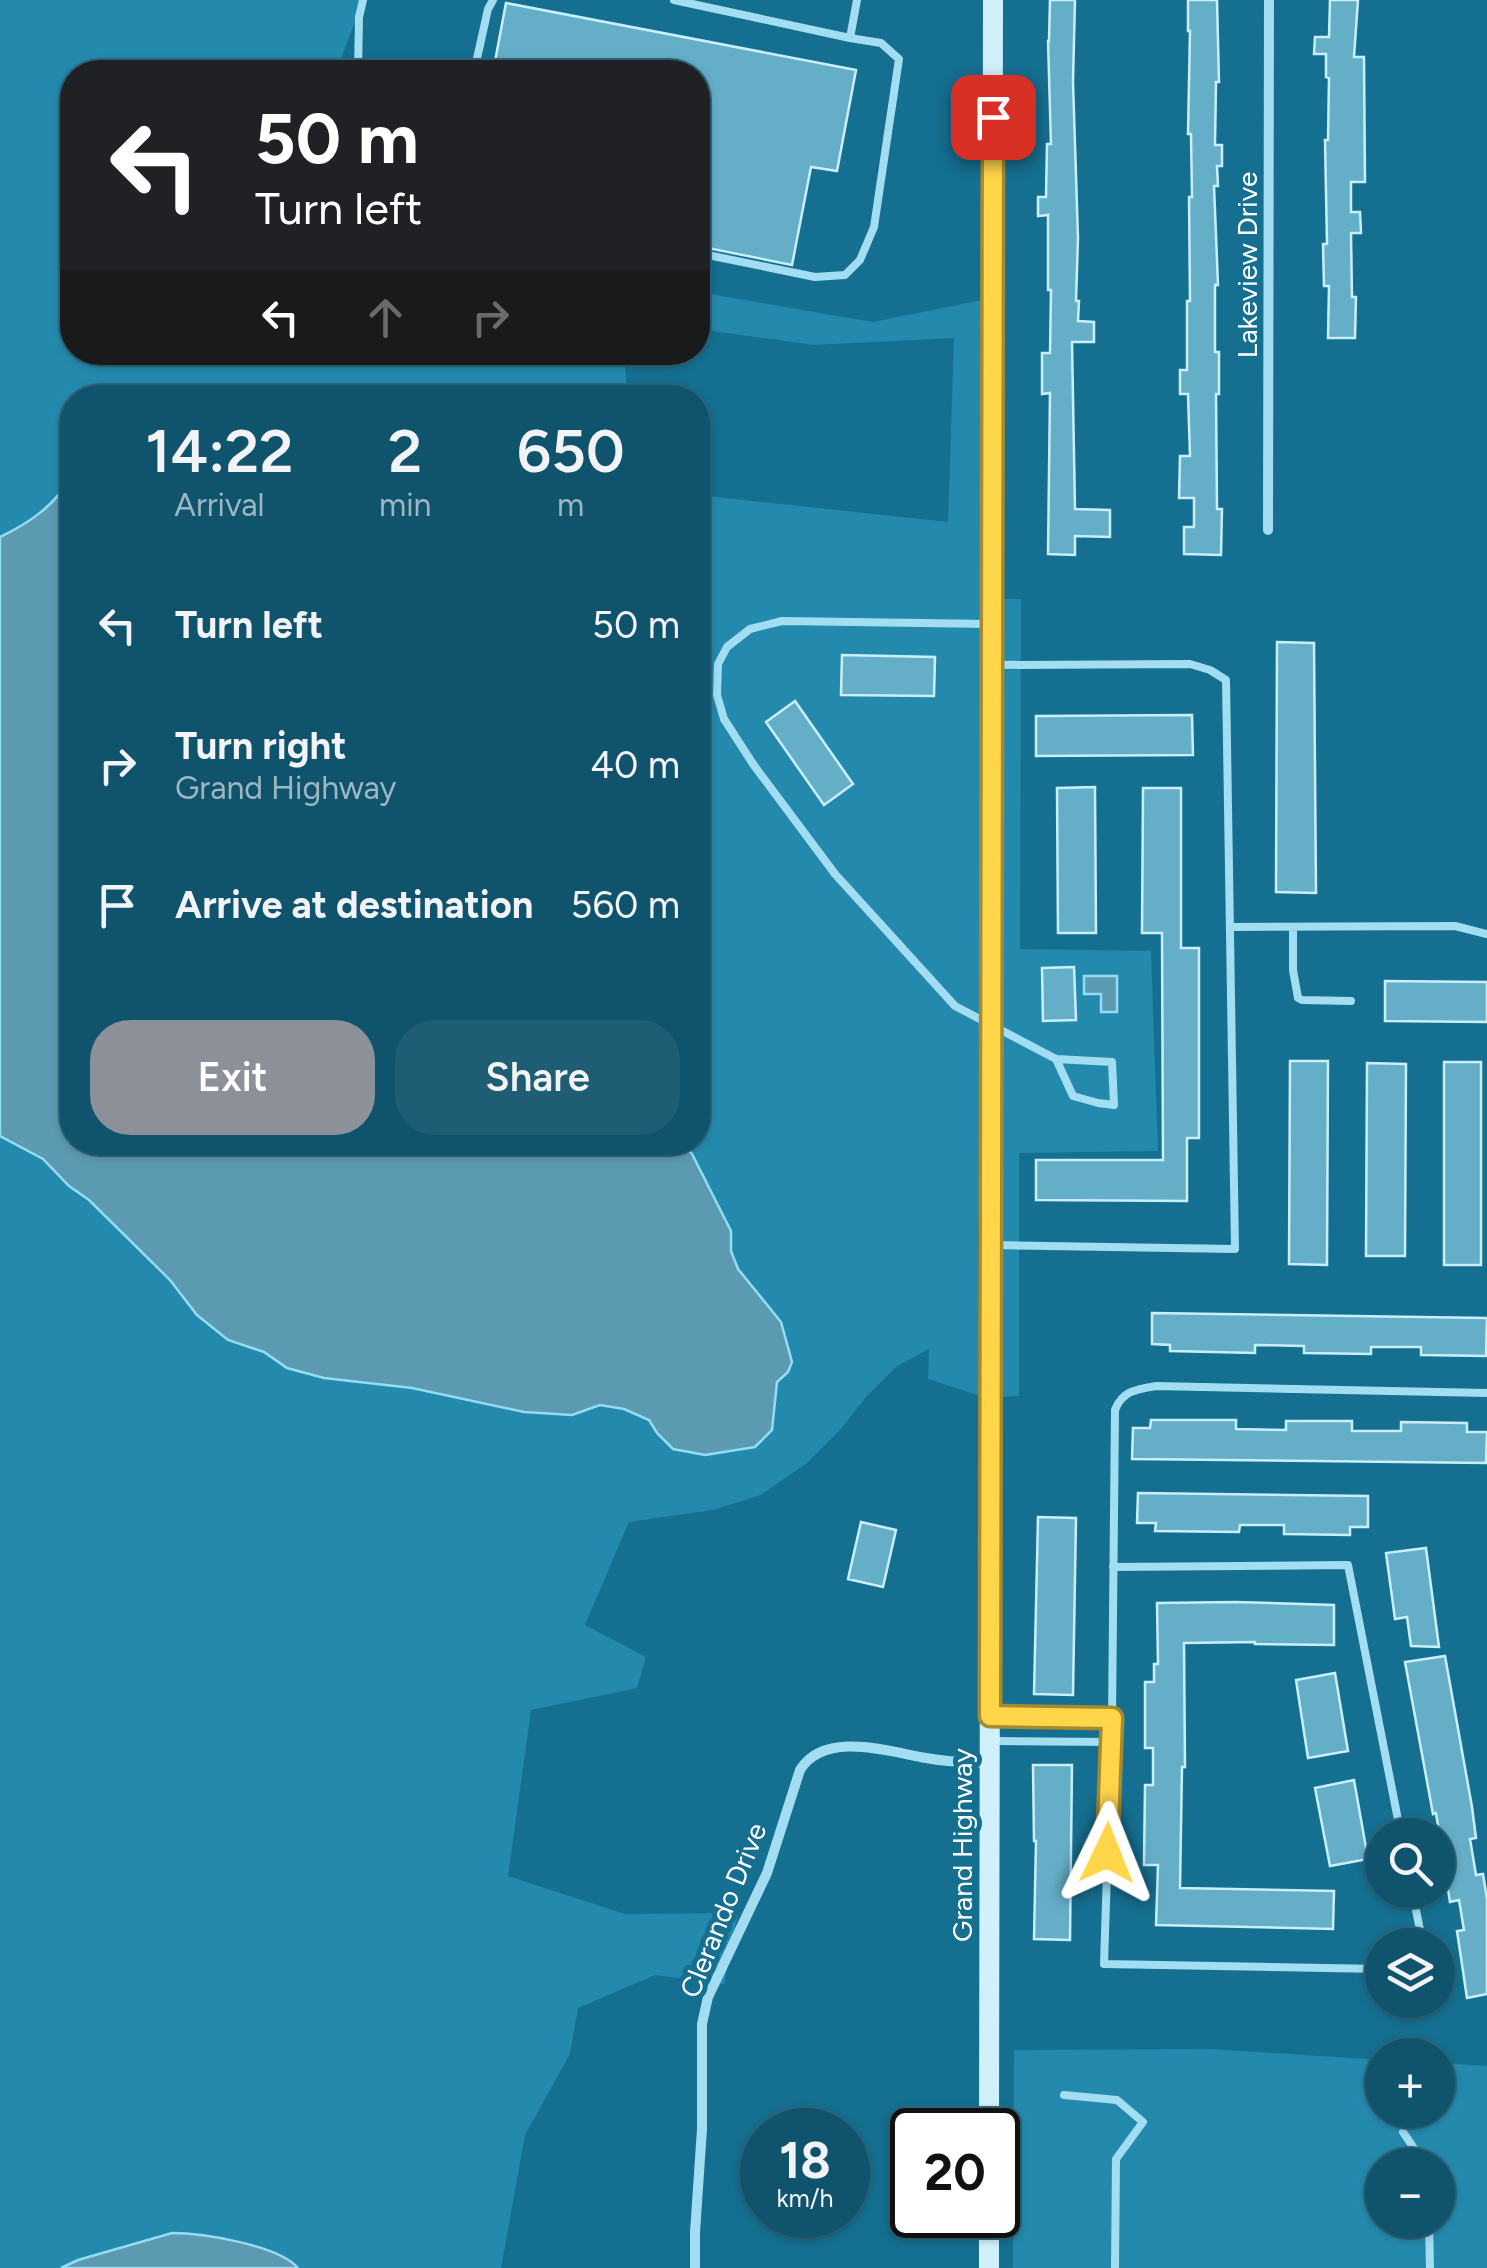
<!DOCTYPE html>
<meta charset="utf-8">
<style>
:root{--surface:#10536c;--page:#1e5d74;--text:#f1f3f6;--muted:#9cb6c2;--line:#30697f;--accent:#8c9099}
body{margin:0;font-family:Figtree,sans-serif;background:var(--page);color:var(--text);height:100vh;display:flex;flex-direction:column;font-size:38px;white-space:nowrap}
*{box-sizing:border-box;margin:0}
p{font-size:32px;color:var(--muted)}
.icon{flex:none;width:55px;height:55px;fill:none;stroke:currentColor;stroke-width:2;stroke-linecap:round;stroke-linejoin:round}
.map{position:relative;flex:1;overflow:hidden}
.details{position:absolute;left:60px;top:385px;width:650px;height:770px;display:flex;flex-direction:column;background:var(--surface);border-radius:40px;box-shadow:0 2px 8px #0004,0 0 0 2px var(--line)}
.details>*{flex:none}
.hud{position:absolute;left:60px;top:60px;width:650px;height:305px;border-radius:40px;box-shadow:0 2px 8px #0004,0 0 0 2px var(--line);background:#202124;color:#fff;overflow:hidden}
.buttons{position:absolute;left:1365px;top:1818px;display:grid;gap:20px}
.buttons a{display:grid;place-items:center;width:90px;height:90px;border-radius:50%;background:var(--surface);box-shadow:0 2px 8px #0004,0 0 0 2px var(--line);font-size:50px}
.speed{position:absolute;left:740px;top:2108px;display:flex;gap:20px;font-size:50px;font-weight:700;text-align:center}
.speed>*{display:grid;place-content:center;width:130px;height:130px;border-radius:50%;background:var(--surface);box-shadow:0 2px 8px #0004,0 0 0 2px var(--line);line-height:1}
.speed small{font-size:25px;font-weight:400}
.speed .limit{border:5px solid #111;border-radius:15px;background:#fff;color:#111}
.pin{position:absolute;display:grid;place-items:center;width:85px;height:85px;color:#fff;margin:-42px;border-radius:20px;box-shadow:0 5px 15px #0006}
.me{position:absolute;width:110px;margin:-55px;rotate:2deg;stroke-linejoin:round;filter:drop-shadow(0 0 8px #0008)}
.turn{display:flex;align-items:center;gap:35px;height:210px;padding:0 30px;font-size:45px}
.turn .icon{width:130px;height:130px;stroke-width:2.5}
.turn b{display:block;font-size:70px;line-height:85px}
.lanes{display:flex;align-items:center;height:95px;padding:0 30px;background:#0003;justify-content:center;gap:50px;direction:ltr}
.lanes .off{opacity:.35}
.eta{display:flex;justify-content:space-evenly;align-items:center;height:170px;text-align:center}
.eta b{font-size:60px;font-weight:600;line-height:70px}
.action{display:flex;gap:20px;margin-top:auto;padding:20px 30px}
.action a{flex:1;height:115px;border-radius:40px;background:var(--accent);color:#fff;font-size:40px;font-weight:600;line-height:115px;text-align:center}
.action a+a{background:var(--page);color:var(--text)}
ul{padding:0;list-style:none}
li{display:flex;align-items:center;gap:30px;height:140px;padding:0 30px}
li div{flex:1}
li b{display:block;font-size:38px}
li em{font-style:normal}
.map>svg:first-child{display:block}
</style>
<div class="map">
<svg width="1487" height="2268" viewBox="0 0 1487 2268">
<rect width="100%" height="100%" fill="#156f90"/>
<!-- green -->
<path fill="#248aad" fill-rule="evenodd" d="M 0,0 L 363,0 L 336,72 L 72,72 L 72,352 L 624,353 L 628,397 L 72,398 C 72,414 76,465 72,477 C 62,506 25,525 0,537 Z
M 698,292 L 873,322 L 982,300 L 980,730 L 983,1086 L 978,1245 L 978,1395 L 928,1379 L 929,1349 L 897,1366 L 866,1397 L 840,1430 L 807,1463 L 761,1495 L 713,1510 L 629,1522 L 585,1625 L 646,1657 L 637,1688 L 531,1710 L 508,1876 L 625,1914 L 738,1913 L 724,1984 L 655,1975 L 578,2008 L 570,2054 L 525,2135 L 501,2268 L 298,2268 L 294,2263 L 172,2233 L 78,2260 L 61,2268 L 0,2268 L 0,1136 L 43,1160 L 69,1186 L 89,1200 L 170,1280 L 197,1315 L 228,1340 L 264,1352 L 287,1368 L 366,1384 L 412,1388 L 524,1412 L 572,1414 L 600,1405 L 624,1409 L 649,1420 L 657,1433 L 774,1403 L 777,1381 L 788,1372 L 792,1362 L 781,1322 L 738,1269 L 731,1251 L 731,1231 L 692,1154 L 682,1143 L 698,1142 L 698,495 L 948,522 L 954,338 L 814,345 L 698,329 Z
M 1002,599 L 1021,599 L 1020,949 L 1151,951 L 1158,1151 L 1019,1153 L 1019,1396 L 997,1397 L 997,1245 L 1002,1086 Z
M 1211,2049 L 1382,2060 L 1382,2110 L 1438,2110 L 1438,2063 L 1487,2066 L 1487,2268 L 1013,2268 L 1014,2050 ZM 1382,2165 L 1438,2165 L 1438,2220 L 1382,2220 Z"/>
<!-- water -->
<path fill="#5c9ab1" stroke="#94dcf3" stroke-width="2.5" d="M 72,476 L 72,1142 L 682,1143 L 692,1154 L 731,1231 L 731,1251 L 738,1269 L 781,1322 L 792,1362 L 788,1372 L 777,1382 L 772,1430 L 755,1447 L 705,1455 L 673,1449 L 657,1433 L 649,1420 L 624,1409 L 600,1405 L 572,1415 L 524,1412 L 412,1388 L 324,1378 L 287,1368 L 264,1352 L 228,1340 L 197,1315 L 170,1280 L 89,1200 L 69,1186 L 43,1159 L 0,1136 L 0,537 C 31,522 54,506 72,476 Z
M 1084,976 L 1117,976 L 1117,1012 L 1101,1012 L 1101,994 L 1084,994 Z
M 172,2233 C 202,2233 278,2245 298,2268 L 61,2268 L 78,2260 Z"/>
<!-- building -->
<path fill="#65aec7" stroke="#c9effc" stroke-width="2.5" d="M 1050,0 L 1075,0 L 1073,82 L 1078,238 L 1076,301 L 1079,301 L 1078,321 L 1094,322 L 1094,342 L 1072,342 L 1075,509 L 1110,510 L 1110,537 L 1075,536 L 1075,555 L 1048,554 L 1050,393 L 1042,394 L 1042,353 L 1050,353 L 1051,290 L 1048,290 L 1048,215 L 1038,216 L 1038,197 L 1046,197 L 1047,144 L 1051,144 L 1048,41 L 1049,41 Z
M 1188,0 L 1217,0 L 1219,82 L 1216,82 L 1215,145 L 1222,145 L 1222,166 L 1217,166 L 1218,186 L 1214,186 L 1218,285 L 1215,285 L 1215,352 L 1219,352 L 1219,394 L 1216,394 L 1217,509 L 1222,509 L 1221,555 L 1184,554 L 1184,527 L 1194,527 L 1194,498 L 1179,498 L 1180,456 L 1190,456 L 1188,394 L 1180,394 L 1180,370 L 1187,370 L 1187,301 L 1190,301 L 1189,197 L 1192,197 L 1191,134 L 1188,134 L 1190,31 L 1188,31 Z
M 1330,0 L 1358,0 L 1354,57 L 1364,57 L 1365,182 L 1351,182 L 1351,212 L 1360,212 L 1361,233 L 1351,233 L 1352,297 L 1356,297 L 1355,338 L 1328,338 L 1329,286 L 1324,286 L 1323,244 L 1327,244 L 1325,140 L 1328,140 L 1329,78 L 1326,77 L 1326,54 L 1314,54 L 1315,37 L 1329,37 Z
M 506,3 L 856,70 L 837,171 L 811,167 L 792,265 L 698,246 L 698,72 L 493,72 Z
M 1277,642 L 1314,643 L 1316,893 L 1276,892 Z
M 842,655 L 935,657 L 934,696 L 841,695 Z
M 795,701 L 853,784 L 824,805 L 766,722 Z
M 1192,715 L 1193,755 L 1036,756 L 1036,716 Z
M 1095,787 L 1096,933 L 1058,933 L 1057,788 Z
M 1143,788 L 1181,788 L 1181,948 L 1199,948 L 1199,1138 L 1187,1138 L 1187,1201 L 1036,1200 L 1036,1160 L 1163,1160 L 1162,933 L 1142,933 Z
M 1074,967 L 1076,1020 L 1043,1021 L 1042,968 Z
M 1385,981 L 1487,982 L 1487,1022 L 1385,1021 Z
M 1290,1061 L 1328,1061 L 1327,1265 L 1289,1264 Z
M 1444,1062 L 1481,1062 L 1481,1265 L 1444,1265 Z
M 1367,1063 L 1406,1064 L 1405,1256 L 1366,1256 Z
M 1152,1313 L 1487,1318 L 1486,1356 L 1421,1355 L 1421,1347 L 1371,1347 L 1371,1354 L 1304,1353 L 1304,1346 L 1255,1345 L 1255,1353 L 1170,1351 L 1170,1345 L 1152,1344 Z
M 1151,1420 L 1236,1420 L 1236,1429 L 1286,1430 L 1286,1421 L 1352,1421 L 1352,1431 L 1401,1431 L 1401,1422 L 1467,1423 L 1467,1432 L 1487,1432 L 1486,1463 L 1132,1459 L 1133,1428 L 1150,1428 Z
M 1138,1493 L 1368,1496 L 1368,1527 L 1350,1527 L 1350,1535 L 1284,1534 L 1284,1525 L 1240,1525 L 1239,1532 L 1155,1531 L 1156,1523 L 1137,1523 Z
M 1038,1517 L 1076,1518 L 1073,1695 L 1034,1694 Z
M 861,1522 L 896,1530 L 883,1587 L 848,1579 Z
M 1426,1548 L 1439,1647 L 1411,1646 L 1407,1617 L 1395,1619 L 1386,1553 Z
M 1236,1602 L 1334,1605 L 1334,1645 L 1255,1644 L 1255,1642 L 1184,1643 L 1185,1767 L 1182,1767 L 1180,1888 L 1334,1891 L 1333,1929 L 1156,1925 L 1158,1865 L 1144,1865 L 1145,1785 L 1153,1785 L 1153,1748 L 1145,1748 L 1145,1682 L 1154,1682 L 1154,1664 L 1158,1664 L 1157,1603 Z
M 1445,1656 L 1472,1807 L 1476,1838 L 1470,1839 L 1476,1875 L 1483,1874 L 1487,1899 L 1487,1994 L 1467,1998 L 1457,1931 L 1464,1930 L 1459,1900 L 1450,1902 L 1436,1813 L 1433,1814 L 1405,1662 Z
M 1335,1673 L 1348,1751 L 1308,1758 L 1296,1680 Z
M 1033,1765 L 1072,1765 L 1070,1940 L 1034,1939 L 1036,1841 L 1034,1841 Z
M 1354,1780 L 1368,1859 L 1330,1866 L 1315,1788 Z"/>
<g fill="none" stroke-linecap="round" stroke-linejoin="round">
<!-- lane -->
<path stroke="#a2ddf1" stroke-width="8" d="M 674,0 L 850,38 L 857,0
M 358,72 L 359,17 L 363,0
M 474,72 L 488,9 L 493,0
M 698,253 L 815,277 L 845,275 L 860,260 L 874,227 L 899,59 L 881,43 L 850,38
M 990,624 L 782,621 L 750,629 L 727,647 L 718,664 L 717,695 L 724,719 L 753,764 L 835,874 L 955,1006 L 1056,1059 L 1112,1062 L 1114,1105 L 1098,1103 L 1073,1096 L 1056,1059
M 1231,927 L 1455,926 L 1487,934
M 1293,927 L 1293,970 L 1298,998 L 1302,1000 L 1351,1001
M 991,1245 L 1235,1249 L 1226,680 L 1210,670 L 1190,664 L 993,665
M 1113,1567 L 1348,1565 L 1401,1835
M 991,1716 L 1112,1719
M 994,1741 L 1111,1742
M 1412,1890 L 1423,1945
M 1382,1969 L 1104,1964 L 1112,1719 L 1115,1410 C 1122,1391 1137,1389 1156,1386 L 1487,1393
M 1064,2095 L 1117,2100 L 1143,2122 L 1116,2159 L 1115,2268
M 1403,2132 L 1425,2165
M 1429,2220 L 1430,2268"/>
<!-- street -->
<path stroke="#a2ddf1" stroke-width="10" d="M 1268,530 L 1269,0
M 695,2268 L 695,2232 L 702,2129 L 702,2024 L 708,1997 L 767,1873 L 800,1770 C 825,1730 890,1752 926,1758 C 948,1762 968,1763 990,1762"/>
<!-- secondary -->
<path stroke="#d0f0fb" stroke-width="20" d="M 989,2130 L 993,0
M 989,2268 L 989,2215"/>
</g>
<g fill="none" stroke-linecap="round" stroke-linejoin="round">
<defs>
<path id="route" d="M 993,117 L 990,1716 L 1112,1718 L 1107,1853"/>
</defs>
<!-- route casing -->
<use href="#route" stroke="#a68a30" stroke-width="25"/>
<!-- route -->
<use href="#route" stroke="#ffd54a" stroke-width="18"/>
</g>
<g text-anchor="middle" stroke-width="10" stroke-linejoin="round" paint-order="stroke">
<!-- street labels -->
<g font-size="28" fill="#fff" stroke="#156f90">
<text transform="translate(1247 265) rotate(-90)" y="10">Lakeview Drive</text>
<text transform="translate(962 1845) rotate(-90)" y="10">Grand Highway</text>
<text transform="translate(723 1910) rotate(-68)" y="10">Clerando Drive</text>
</g>
</g>
</svg>
<div class="buttons">
<a><svg class="icon" aria-label="search" viewBox="0 0 24 24"><circle cx="10" cy="10" r="6"/><path d="M15 15l6 6"/></svg></a>
<a><svg class="icon" aria-label="layers" viewBox="0 0 24 24"><path d="M12 4l9 5-9 5-9-5zM3 14l9 5 9-5"/></svg></a>
<a>+</a>
<a>−</a>
</div>
<div class="speed"><div>18<small>km/h</small></div><div class="limit">20</div></div>
<div class="pin" style="left:993px;top:117px;background:#d93025"><svg class="icon" aria-label="arrive" viewBox="0 0 24 24"><path d="M6 21V4h12l-3 4 3 4H6"/></svg></div>
<svg class="me" style="left:1107px;top:1853px" viewBox="-20 -20 40 40"><path d="M0-17L14 15 0 8-14 15z" fill="#ffd54a" stroke="#fff" stroke-width="4"/></svg>
<div class="hud">
<div class="turn"><svg class="icon" aria-label="left" viewBox="0 0 24 24"><path d="M17 20v-9H6M10 6l-5 5 5 5"/></svg><div><b>50 m</b>Turn left</div></div>
<div class="lanes"><svg class="icon" aria-label="left" viewBox="0 0 24 24"><path d="M17 20v-9H6M10 6l-5 5 5 5"/></svg><svg class="icon off" aria-label="ahead" viewBox="0 0 24 24"><path d="M12 20V5M6 11l6-6 6 6"/></svg><svg class="icon off" aria-label="right" viewBox="0 0 24 24"><path d="M7 20v-9h11M14 6l5 5-5 5"/></svg></div>
</div>
<section class="details">
<div class="eta">
<div><b>14:22</b><p>Arrival</p></div>
<div><b>2</b><p>min</p></div>
<div><b>650</b><p>m</p></div>
</div>
<ul>
<li><svg class="icon" aria-label="left" viewBox="0 0 24 24"><path d="M17 20v-9H6M10 6l-5 5 5 5"/></svg><div><b>Turn left</b></div><em>50 m</em></li>
<li><svg class="icon" aria-label="right" viewBox="0 0 24 24"><path d="M7 20v-9h11M14 6l5 5-5 5"/></svg><div><b>Turn right</b><p>Grand Highway</p></div><em>40 m</em></li>
<li><svg class="icon" aria-label="arrive" viewBox="0 0 24 24"><path d="M6 21V4h12l-3 4 3 4H6"/></svg><div><b>Arrive at destination</b></div><em>560 m</em></li>
</ul>
<div class="action"><a>Exit</a><a>Share</a></div>
</section>
</div>
